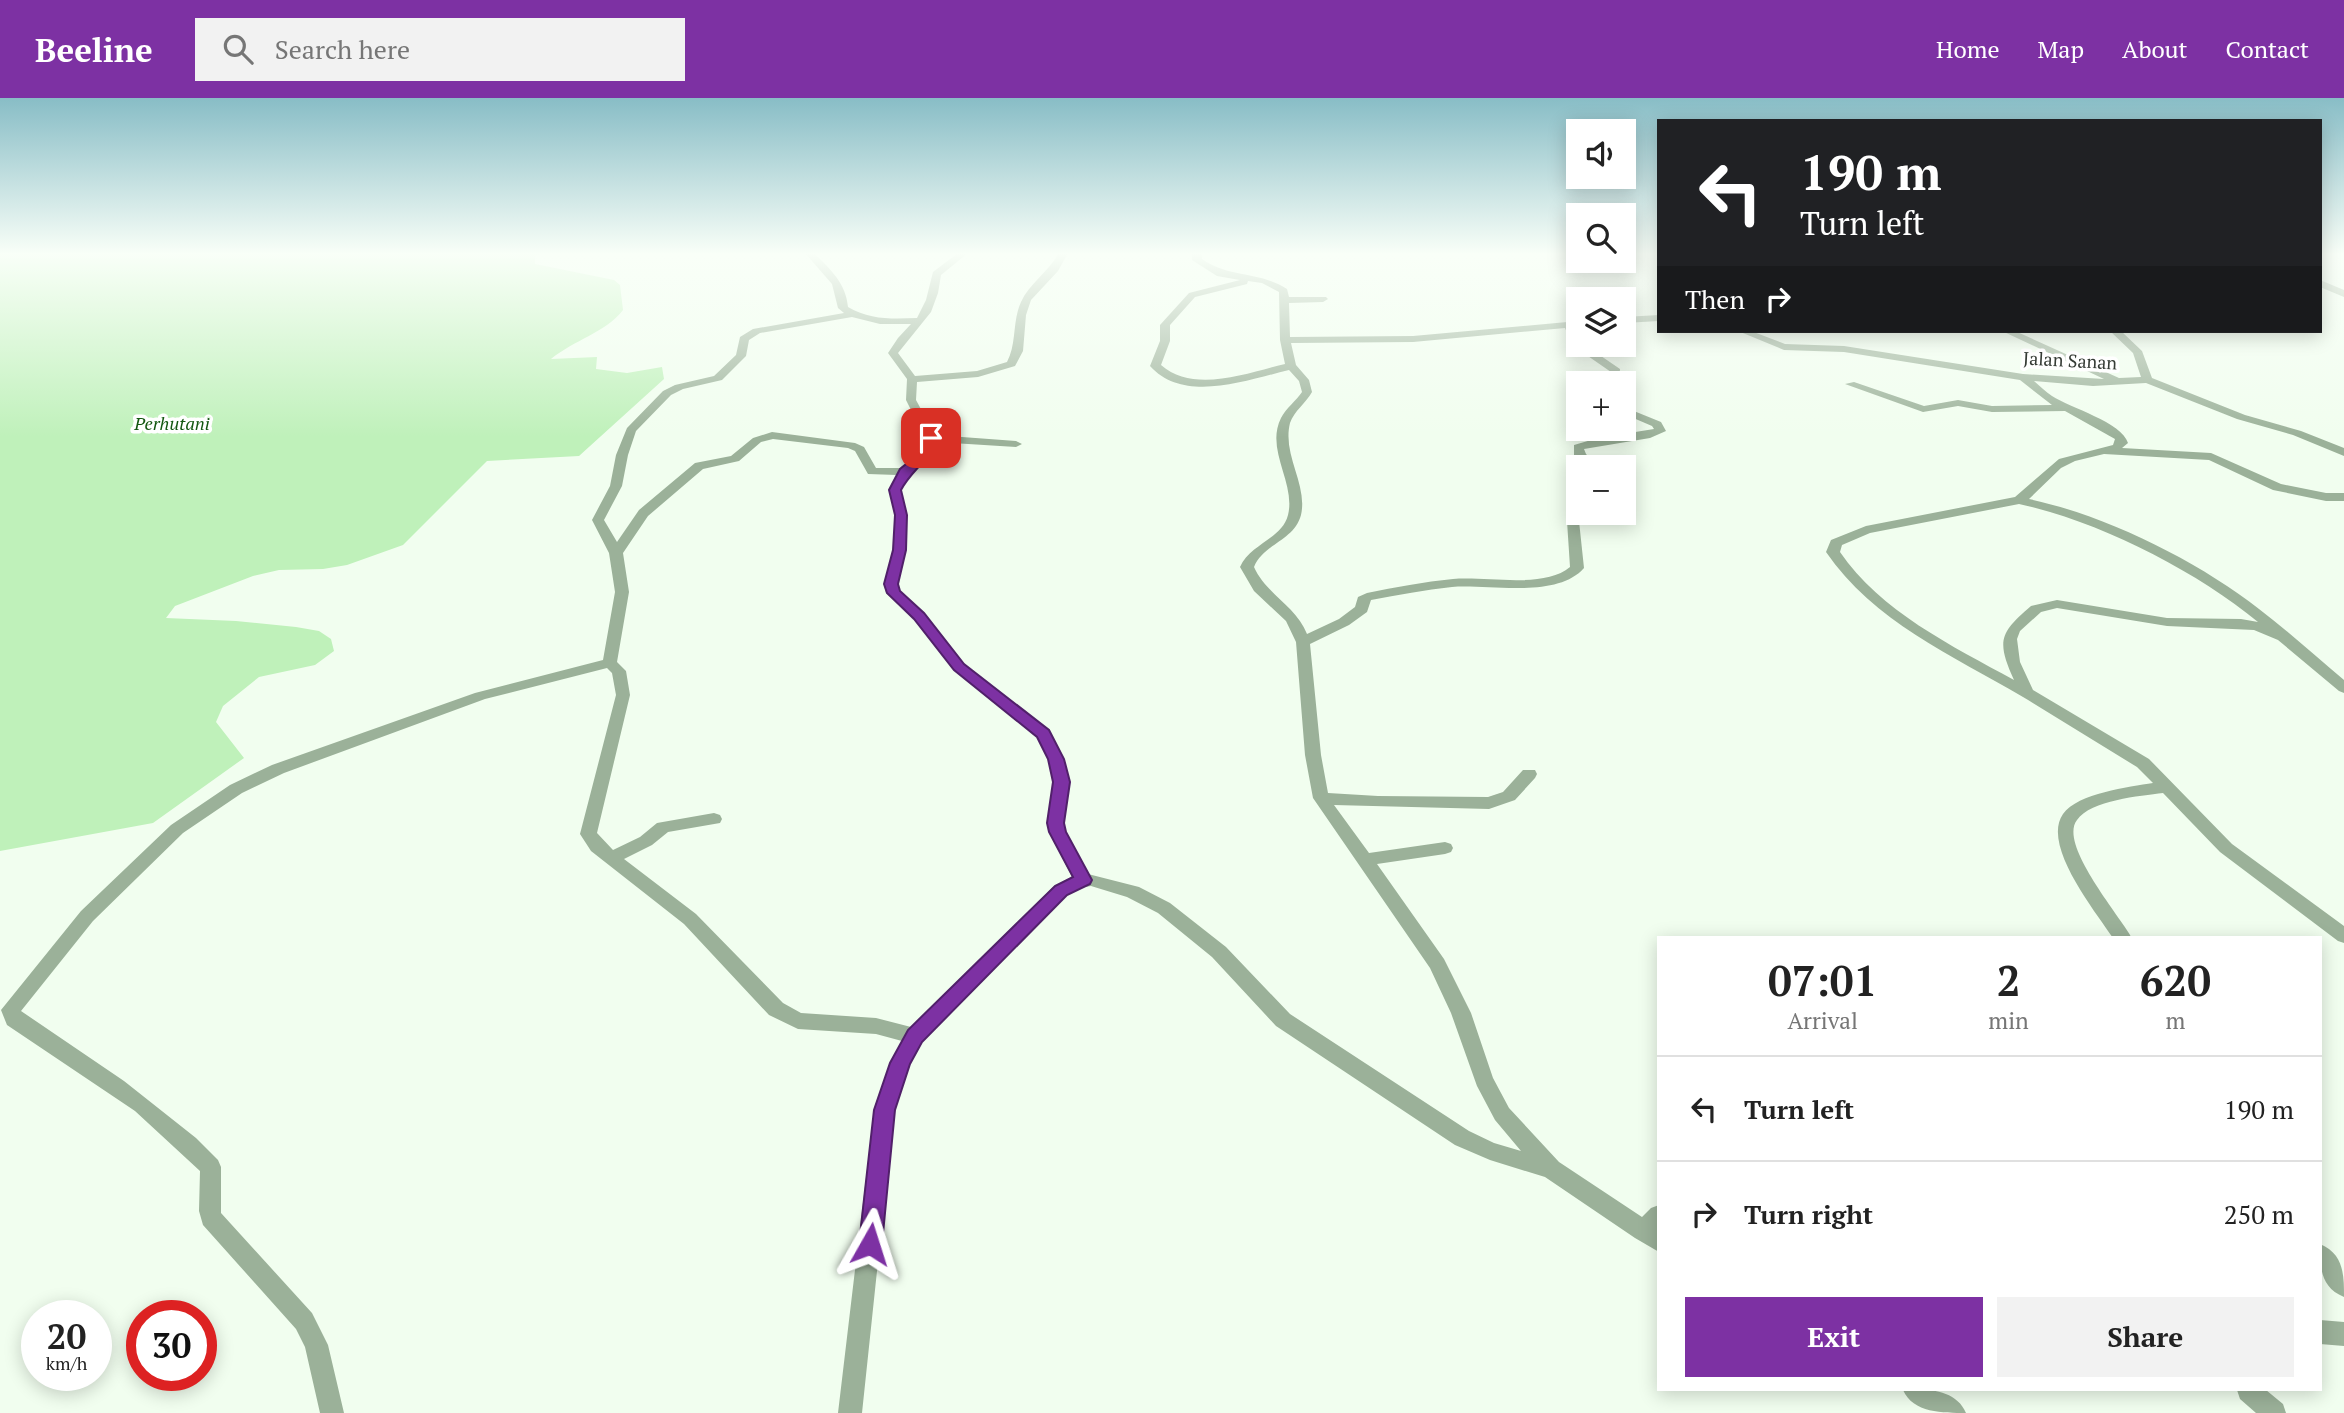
<!DOCTYPE html>
<meta charset="utf-8">
<style>
:root{--surface:#fff;--page:#f2f2f2;--text:#222;--muted:#767676;--line:#e0e0e0;--accent:#7d31a3}
body{margin:0;font-family:"PT Serif",serif;background:var(--page);color:var(--text);height:100vh;display:flex;flex-direction:column;font-size:26px;white-space:nowrap}
*{box-sizing:border-box;margin:0}
p{font-size:23px;color:var(--muted)}
.icon{flex:none;width:38px;height:38px;fill:none;stroke:currentColor;stroke-width:2;stroke-linecap:round;stroke-linejoin:round}
.map{position:relative;flex:1;overflow:hidden}
.sheet{position:absolute;left:1657px;top:838px;width:665px;height:455px;display:flex;flex-direction:column;background:var(--surface);border-radius:0px;box-shadow:0 4px 18px #0003}
.sheet>*{flex:none}
.banner{position:absolute;left:1657px;top:21px;width:665px;height:214px;border-radius:0px;box-shadow:0 4px 18px #0003;background:#202124;color:#fff;overflow:hidden}
.controls{position:absolute;left:1566px;top:21px;display:grid;gap:14px}
.controls a{display:grid;place-items:center;width:70px;height:70px;border-radius:0px;background:var(--surface);box-shadow:0 4px 18px #0003;font-size:35px}
.speed{position:absolute;left:21px;top:1202px;display:flex;gap:14px;font-size:35px;font-weight:700;text-align:center}
.speed>*{display:grid;place-content:center;width:91px;height:91px;border-radius:50%;background:var(--surface);box-shadow:0 4px 18px #0003;line-height:1}
.speed small{font-size:18px;font-weight:400}
.speed .limit{border:10px solid #d22;background:#fff;color:#111}
.pin{position:absolute;display:grid;place-items:center;width:60px;height:60px;color:#fff;margin:-30px;border-radius:14px;box-shadow:0 4px 10px #0006}
.me{position:absolute;width:77px;margin:-38px;rotate:6deg;stroke-linejoin:round;filter:drop-shadow(0 0 5px #0008)}
.turn{display:flex;align-items:center;gap:24px;height:147px;padding:0 28px;font-size:32px}
.turn .icon{width:91px;height:91px;stroke-width:2.5}
.turn b{display:block;font-size:49px;line-height:60px}
.then{display:flex;align-items:center;height:66px;padding:0 28px;background:#0003;gap:14px;font-size:26px}
.eta{display:flex;justify-content:space-evenly;align-items:center;height:119px;text-align:center}
.eta b{font-size:42px;font-weight:800;line-height:49px}
.cta{display:flex;gap:14px;margin-top:auto;padding:14px 28px}
.cta a{flex:1;height:80px;border-radius:0px;background:var(--accent);color:#fff;font-size:28px;font-weight:800;line-height:80px;text-align:center}
.cta a+a{background:var(--page);color:var(--text)}
ul{padding:0;list-style:none}
li{display:flex;align-items:center;gap:21px;height:105px;padding:0 28px;border-top:2px solid var(--line)}
li div{flex:1}
li b{display:block;font-size:26px}
li em{font-style:normal}
header{display:flex;align-items:center;gap:42px;box-sizing:border-box;height:98px;padding:0 35px;background:var(--accent);color:#fff}
header strong{font-size:33px}
nav{display:flex;gap:38px;margin-inline-start:auto;font-size:24px}
.search{width:490px;height:63px;background:var(--page);display:flex;align-items:center;gap:18px;box-sizing:border-box;padding:0 24px;border-radius:0px;color:var(--muted);font-size:26px}
.map>svg:first-child{display:block}
</style>
<header>
<strong>Beeline</strong>
<div class="search"><svg class="icon" aria-label="search" viewBox="0 0 24 24"><circle cx="10" cy="10" r="6"/><path d="M15 15l6 6"/></svg>Search here</div>
<nav><a>Home</a><a>Map</a><a>About</a><a>Contact</a></nav>
</header>
<div class="map">
<svg width="2344" height="1315" viewBox="0 0 2344 1315">
<rect width="100%" height="100%" fill="#f1feef"/>
<!-- green -->
<path fill="#bff1ba" d="M 0,155 L 545,155 L 535,158 L 535,166 L 614,182 L 620,187 L 623,212 C 605,235 574,242 551,261 L 597,259 L 596,271 L 627,275 L 662,269 L 664,281 L 579,358 L 487,363 L 403,447 L 347,467 L 323,471 L 279,472 L 253,478 L 175,508 L 166,520 L 236,523 L 296,529 L 319,533 L 331,541 L 334,553 L 315,567 L 259,579 L 223,608 L 216,624 L 244,660 L 153,725 L 0,753 Z"/>
<g fill="none" stroke-linecap="round" stroke-linejoin="round">
<!-- minor -->
<path fill="#9bb199" fill-rule="evenodd" d="M 805,155 L 814,155 C 830,171 846,185 848,209 C 870,222 892,221 917,220 L 926,202 L 933,174 L 958,155 L 968,155 L 941,177 L 938,195 L 931,214 L 898,255 L 915,278 L 977,273 L 1007,264 C 1017,245 1012,224 1021,204 C 1029,186 1049,173 1059,155 L 1068,155 L 1058,173 L 1031,202 L 1026,217 L 1023,253 L 1015,268 L 978,279 L 917,284 L 916,302 L 935,337 L 1016,343 L 1022,346 L 1016,349 L 936,344 C 929,364 909,373 901,392 L 907,417 L 906,452 L 898,487 L 899,494 L 924,515 L 964,566 L 1048,632 L 1064,661 L 1070,684 L 1063,725 L 1065,734 L 1088,776 L 1139,789 L 1170,805 L 1226,849 L 1290,916 L 1469,1033 L 1494,1045 L 1521,1053 L 1495,1022 L 1477,988 L 1451,915 L 1430,870 L 1313,700 L 1305,657 L 1296,544 L 1286,523 L 1254,493 L 1240,469 C 1250,446 1282,441 1288,417 C 1296,385 1265,352 1281,320 C 1286,310 1296,303 1302,294 L 1299,283 L 1289,272 C 1247,282 1184,306 1150,268 L 1160,243 L 1160,227 L 1189,195 L 1240,182 L 1217,178 L 1192,162 L 1192,155 L 1202,155 L 1202,161 C 1228,180 1260,173 1287,191 L 1289,199 L 1326,199 L 1328,201 L 1323,204 L 1289,205 L 1290,239 L 1413,238 L 1578,223 L 1578,229 L 1575,229 L 1578,247 L 1585,247 L 1620,271 L 1619,285 L 1609,285 L 1611,274 L 1572,247 L 1565,230 L 1413,244 L 1291,245 L 1296,267 L 1309,282 L 1312,294 C 1306,305 1294,313 1290,325 C 1282,357 1308,386 1301,417 C 1294,443 1263,446 1254,469 C 1266,496 1296,508 1307,536 L 1339,521 L 1355,509 L 1358,499 L 1367,495 C 1395,489 1424,484 1453,481 C 1487,478 1544,491 1570,469 L 1567,423 L 1576,412 L 1586,415 L 1579,423 L 1584,470 C 1557,501 1489,486 1452,489 C 1425,492 1398,497 1371,502 L 1367,514 L 1349,527 L 1310,546 L 1321,657 L 1328,695 L 1378,698 L 1488,699 L 1503,694 L 1523,672 L 1535,672 L 1537,676 L 1535,680 L 1515,702 L 1489,711 L 1334,707 L 1369,755 L 1445,744 L 1451,746 L 1453,750 L 1451,754 L 1445,756 L 1377,766 L 1444,861 L 1471,915 L 1493,980 L 1509,1010 L 1559,1064 L 1642,1119 L 1651,1110 L 1659,1107 L 1659,1154 L 1635,1140 L 1545,1079 L 1490,1062 L 1455,1047 L 1276,928 L 1212,859 L 1158,815 L 1127,799 L 1091,788 L 1080,790 L 1067,797 L 922,944 L 909,967 L 894,1012 L 862,1315 L 838,1315 L 874,1012 L 890,965 L 902,943 L 876,936 L 798,931 L 769,917 L 684,826 L 591,753 L 580,736 L 616,597 L 612,575 L 607,570 L 485,601 L 284,675 L 242,695 L 183,735 L 93,823 L 21,913 L 124,983 L 196,1040 L 218,1062 L 221,1069 L 221,1115 L 312,1215 L 328,1247 L 344,1315 L 320,1315 L 305,1249 L 296,1231 L 203,1127 L 199,1113 L 200,1073 L 135,1013 L 7,927 L 1,912 L 81,813 L 171,727 L 230,687 L 272,667 L 475,595 L 603,562 L 615,494 L 609,455 L 592,422 L 610,388 L 616,357 L 627,330 L 663,293 L 675,287 L 714,278 L 736,257 L 740,239 L 753,231 L 844,215 L 838,210 L 832,186 ZM 1248,183 L 1262,185 L 1279,194 L 1280,242 L 1285,266 C 1247,275 1194,296 1161,267 L 1170,243 L 1170,227 L 1195,199 L 1247,186 ZM 852,219 L 880,226 L 911,226 L 898,240 L 888,255 L 907,281 L 906,302 L 925,340 L 920,354 L 904,370 L 876,370 L 864,349 L 855,345 L 772,334 L 753,340 L 731,358 L 695,365 L 639,412 L 617,444 L 604,422 L 622,388 L 628,357 L 636,333 L 671,297 L 683,291 L 722,282 L 746,258 L 749,242 L 760,235 ZM 773,341 L 848,350 L 855,353 L 868,376 L 897,377 L 889,392 L 895,417 L 894,452 L 884,487 L 886,495 L 914,521 L 954,572 L 1037,639 L 1048,661 L 1054,684 L 1047,725 L 1049,734 L 1072,779 L 1055,787 L 911,929 L 876,920 L 801,915 L 783,905 L 696,816 L 624,761 L 652,747 L 668,734 L 720,725 L 722,721 L 720,717 L 714,715 L 657,725 L 640,739 L 613,752 L 597,735 L 630,597 L 626,573 L 617,564 L 629,494 L 623,455 L 648,418 L 703,371 L 739,363 L 761,344 Z
M 2320,182 L 2344,192 L 2344,199 L 2320,189 Z
M 1659,217 L 1659,223 L 1624,225 L 1624,219 Z
M 1738,233 L 1751,233 L 1785,246 L 1844,248 L 2023,276 L 2104,281 L 2002,233 L 2015,233 L 2119,280 L 2141,279 L 2133,255 L 2110,233 L 2121,233 L 2142,253 L 2152,280 L 2245,317 L 2301,333 L 2344,350 L 2344,358 L 2293,337 L 2237,321 L 2146,285 L 2093,288 L 2034,283 C 2040,288 2046,294 2052,298 C 2070,310 2122,324 2128,345 L 2122,350 L 2211,355 L 2281,386 L 2326,395 L 2344,395 L 2344,403 L 2326,403 L 2273,392 L 2209,362 L 2104,356 L 2075,363 L 2061,370 L 2029,401 C 2105,417 2198,463 2259,511 C 2288,533 2315,558 2344,582 L 2344,595 L 2339,593 L 2278,542 L 2254,532 L 2167,528 L 2057,510 L 2041,514 L 2020,533 L 2017,541 L 2020,564 L 2033,592 L 2149,661 L 2232,746 L 2344,828 L 2344,845 L 2338,843 L 2220,754 L 2163,695 C 2140,698 2091,702 2077,722 C 2058,746 2120,818 2132,840 L 2113,840 C 2096,814 2041,747 2063,716 C 2078,695 2129,689 2153,685 L 2137,669 C 2099,646 2061,622 2023,599 C 1953,558 1873,523 1826,454 L 1831,442 L 1866,428 L 2015,399 L 2059,361 L 2113,347 L 2115,341 L 2065,313 L 1992,314 L 1958,308 L 1923,314 L 1845,286 L 1854,284 L 1924,308 L 1958,302 L 1992,308 L 2052,307 L 2020,282 L 1844,254 L 1784,252 ZM 2019,406 C 2098,423 2195,472 2258,524 L 2241,521 L 2167,520 L 2057,502 L 2031,508 C 2000,535 1996,542 2014,582 C 1952,548 1880,513 1840,454 L 1842,447 L 1870,435 Z
M 1624,309 L 1661,324 L 1666,333 L 1650,340 L 1584,351 L 1586,356 L 1598,369 L 1586,369 L 1574,357 L 1574,347 L 1598,340 L 1654,331 L 1652,328 L 1624,316 Z
M 1624,395 L 1628,396 L 1630,404 L 1624,408 Z
M 2320,1146 C 2344,1156 2344,1177 2344,1199 C 2320,1189 2320,1169 2320,1146 Z
M 2320,1222 L 2344,1224 L 2344,1248 L 2320,1246 Z
M 1903,1292 C 1925,1290 1956,1291 1966,1315 C 1943,1315 1913,1315 1903,1292 Z
M 2237,1292 L 2266,1292 L 2283,1306 L 2286,1315 L 2256,1315 L 2240,1301 Z"/>
</g>
<!-- sky -->
<linearGradient id="sky" x2="0" y2="1"><stop stop-color="#88bdc6"/><stop offset="0.46" stop-color="#f9fff8"/><stop offset="1" stop-color="#f9fff8" stop-opacity="0"/></linearGradient>
<rect width="2344" height="339" fill="url(#sky)"/>
<!-- route -->
<path fill="#7d31a3" stroke="#51206a" stroke-width="2" d="M 927,338 L 937,340 C 930,363 912,371 901,392 L 907,417 L 906,452 L 898,486 L 900,493 L 924,515 L 964,566 L 1049,632 L 1064,661 L 1070,684 L 1064,725 L 1066,734 L 1092,782 L 1090,786 L 1067,797 L 922,944 L 910,966 L 895,1012 L 882,1146 L 878,1153 L 870,1157 L 862,1153 L 859,1146 L 874,1012 L 890,965 L 908,932 L 1055,788 L 1073,779 L 1049,734 L 1047,725 L 1053,684 L 1048,661 L 1037,639 L 954,572 L 914,521 L 887,495 L 884,486 L 893,452 L 895,417 L 889,392 L 900,371 L 921,354 Z"/>
<g text-anchor="middle" stroke-width="7" stroke-linejoin="round" paint-order="stroke">
<!-- far-street labels -->
<g font-size="18" fill="#363c36" stroke="#fff">
<text transform="translate(2070 263) rotate(3)" y="6">Jalan Sanan</text>
</g>
<!-- far-park labels -->
<g font-size="18" font-style="italic" fill="#135710" stroke="#fff">
<text x="172" y="332">Perhutani</text>
</g>
</g>
</svg>
<div class="controls">
<a><svg class="icon" aria-label="sound" viewBox="0 0 24 24"><path d="M4 9h4l5-4v14l-5-4H4zM17 9q2 3 0 6"/></svg></a>
<a><svg class="icon" aria-label="search" viewBox="0 0 24 24"><circle cx="10" cy="10" r="6"/><path d="M15 15l6 6"/></svg></a>
<a><svg class="icon" aria-label="layers" viewBox="0 0 24 24"><path d="M12 4l9 5-9 5-9-5zM3 14l9 5 9-5"/></svg></a>
<a>+</a>
<a>−</a>
</div>
<div class="speed"><div>20<small>km/h</small></div><div class="limit">30</div></div>
<div class="pin" style="left:931px;top:340px;background:#d93025"><svg class="icon" aria-label="arrive" viewBox="0 0 24 24"><path d="M6 21V4h12l-3 4 3 4H6"/></svg></div>
<svg class="me" style="left:870px;top:1146px" viewBox="-20 -20 40 40"><path d="M0-17L14 15 0 8-14 15z" fill="#7d31a3" stroke="#fff" stroke-width="4"/></svg>
<div class="banner">
<div class="turn"><svg class="icon" aria-label="left" viewBox="0 0 24 24"><path d="M17 20v-9H6M10 6l-5 5 5 5"/></svg><div><b>190 m</b>Turn left</div></div>
<div class="then">Then<svg class="icon" aria-label="right" viewBox="0 0 24 24"><path d="M7 20v-9h11M14 6l5 5-5 5"/></svg></div>
</div>
<section class="sheet">
<div class="eta">
<div><b>07:01</b><p>Arrival</p></div>
<div><b>2</b><p>min</p></div>
<div><b>620</b><p>m</p></div>
</div>
<ul>
<li><svg class="icon" aria-label="left" viewBox="0 0 24 24"><path d="M17 20v-9H6M10 6l-5 5 5 5"/></svg><div><b>Turn left</b></div><em>190 m</em></li>
<li><svg class="icon" aria-label="right" viewBox="0 0 24 24"><path d="M7 20v-9h11M14 6l5 5-5 5"/></svg><div><b>Turn right</b></div><em>250 m</em></li>
</ul>
<div class="cta"><a>Exit</a><a>Share</a></div>
</section>
</div>
